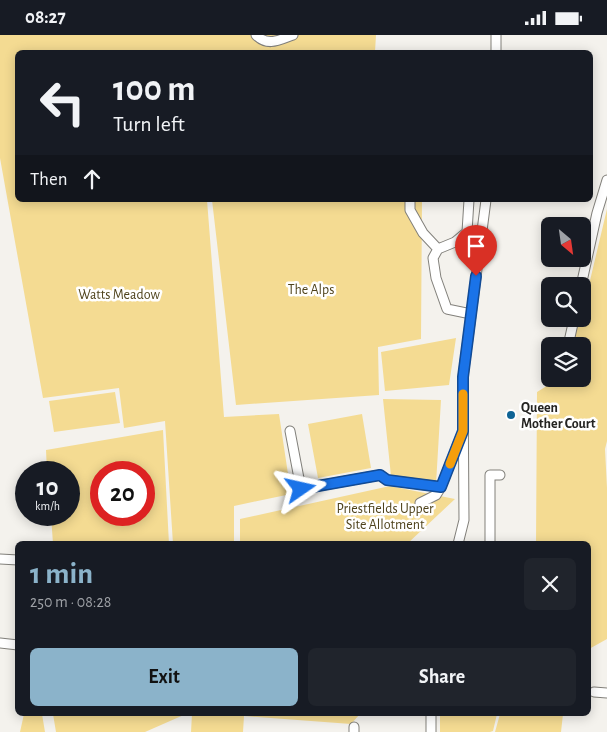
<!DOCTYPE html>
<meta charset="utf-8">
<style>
:root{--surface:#171b24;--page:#20242c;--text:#f1f3f6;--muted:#9ea1a6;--accent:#8bb3ca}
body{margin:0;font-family:"Alegreya Sans",sans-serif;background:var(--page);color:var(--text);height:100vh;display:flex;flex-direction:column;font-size:19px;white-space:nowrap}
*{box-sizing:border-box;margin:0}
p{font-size:16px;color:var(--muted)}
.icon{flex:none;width:28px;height:28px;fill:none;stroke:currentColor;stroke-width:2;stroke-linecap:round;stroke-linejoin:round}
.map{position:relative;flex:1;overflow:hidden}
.side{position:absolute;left:15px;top:506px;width:576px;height:175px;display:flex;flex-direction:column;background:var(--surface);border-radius:8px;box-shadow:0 2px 12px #0003}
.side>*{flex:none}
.hud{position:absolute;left:15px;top:15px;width:578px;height:152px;border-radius:8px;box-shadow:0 2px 12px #0003;background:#171b24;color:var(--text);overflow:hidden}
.needle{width:32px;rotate:151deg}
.controls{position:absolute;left:541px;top:182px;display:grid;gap:10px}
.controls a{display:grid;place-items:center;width:50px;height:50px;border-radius:8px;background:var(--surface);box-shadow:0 2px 12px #0003;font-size:25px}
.speed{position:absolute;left:15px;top:426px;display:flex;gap:10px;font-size:25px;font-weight:700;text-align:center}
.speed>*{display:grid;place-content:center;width:65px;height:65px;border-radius:50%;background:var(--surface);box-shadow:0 2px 12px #0003;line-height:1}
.speed small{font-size:12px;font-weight:400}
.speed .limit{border:8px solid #d22;background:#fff;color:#111}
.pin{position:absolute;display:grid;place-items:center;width:42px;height:42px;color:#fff;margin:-51px -21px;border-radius:50% 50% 50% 0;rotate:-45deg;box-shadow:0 0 5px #0007}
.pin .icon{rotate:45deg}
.me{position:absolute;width:55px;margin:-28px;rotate:79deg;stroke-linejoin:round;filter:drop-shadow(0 0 4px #0008)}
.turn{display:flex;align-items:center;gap:18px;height:105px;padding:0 15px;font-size:22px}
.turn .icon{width:65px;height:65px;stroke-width:2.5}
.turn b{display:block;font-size:35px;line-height:42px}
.then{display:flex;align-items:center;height:48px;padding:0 15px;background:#0003;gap:10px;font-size:19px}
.round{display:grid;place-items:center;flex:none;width:52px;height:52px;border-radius:8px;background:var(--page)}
.head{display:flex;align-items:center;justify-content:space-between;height:85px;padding:0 15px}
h1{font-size:30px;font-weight:700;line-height:38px;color:var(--accent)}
.primary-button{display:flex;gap:10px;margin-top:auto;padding:10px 15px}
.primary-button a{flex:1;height:58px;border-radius:8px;background:var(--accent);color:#111;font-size:20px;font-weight:700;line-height:58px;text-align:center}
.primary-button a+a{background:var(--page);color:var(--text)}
.status{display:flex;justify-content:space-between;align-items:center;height:35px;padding:0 25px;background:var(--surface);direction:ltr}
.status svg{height:14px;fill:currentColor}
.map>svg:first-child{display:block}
</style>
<div class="status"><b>08:27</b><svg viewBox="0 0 49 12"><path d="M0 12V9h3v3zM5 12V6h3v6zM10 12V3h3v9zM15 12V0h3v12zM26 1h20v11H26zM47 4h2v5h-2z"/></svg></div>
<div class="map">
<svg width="607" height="697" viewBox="0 0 607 697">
<rect width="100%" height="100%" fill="#f4f2ed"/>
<!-- green -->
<path fill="#f4db92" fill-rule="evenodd" d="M 0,0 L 376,0 L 375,17 L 18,18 L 18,165 L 207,165 L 224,382 L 279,379 L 291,459 L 234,471 L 234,509 L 173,509 L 165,386 L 124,393 L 119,353 L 43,363 L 0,123 Z
M 212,165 L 422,165 L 421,304 L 378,312 L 379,360 L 236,370 Z
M 607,174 L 607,406 L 605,414 L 607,453 L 607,604 L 589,614 L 589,509 L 536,509 L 537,357 L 558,344 L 582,344 L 582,311 L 572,311 L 580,284 L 582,284 L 583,275 Z
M 456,303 L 449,350 L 385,356 L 381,317 Z
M 115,357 L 120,388 L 54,397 L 49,366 Z
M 383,364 L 441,365 L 436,449 L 391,441 Z
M 362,379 L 371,433 L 318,443 L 308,389 Z
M 163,395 L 169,509 L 53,509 L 51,480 L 69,480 L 69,438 L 47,437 L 46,415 ZM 101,438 L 144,438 L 144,480 L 101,480 Z
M 390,451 L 455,464 L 407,509 L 240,509 L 240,484 Z
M 24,679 L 42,679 L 45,697 L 20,697 Z
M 53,679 L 186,679 L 145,697 L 56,697 Z
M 192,679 L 360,679 L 351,689 L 244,681 L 243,697 L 191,697 Z
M 440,679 L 497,679 L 493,696 L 490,697 L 440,697 Z
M 500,679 L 563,679 L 561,697 L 495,697 Z"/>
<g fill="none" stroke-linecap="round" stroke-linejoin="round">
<defs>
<path id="minor" d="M 256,0 C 268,12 279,5 293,0
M 496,18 L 496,0
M 410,165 L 410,175 L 423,198 L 438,214
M 469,165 L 467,197 L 455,207 L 438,214 L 433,223 L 436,243 L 447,274 L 471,279
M 581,251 L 597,178 L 607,145
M 568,311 L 574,284
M 290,396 L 301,454 L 380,440 L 387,445 L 441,452
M 420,468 L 436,460 L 441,452 L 461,401
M 458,509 L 464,485 L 463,342 L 486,165
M 490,509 L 490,440 L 500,440
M 0,524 L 18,525
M 0,608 L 18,610
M 594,657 L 607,658
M 431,679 L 431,697
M 354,692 L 354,697"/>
</defs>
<!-- minor casing -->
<use href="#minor" stroke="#82807b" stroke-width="11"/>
<!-- minor -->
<use href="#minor" stroke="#fff" stroke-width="9"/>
</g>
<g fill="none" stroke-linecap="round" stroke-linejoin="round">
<defs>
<path id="route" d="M 301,454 L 380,440 L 387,445 L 441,452 L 463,396 L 463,342 L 476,241"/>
</defs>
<!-- route casing -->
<use href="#route" stroke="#114b97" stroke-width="12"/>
<!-- route -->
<use href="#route" stroke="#1a73e8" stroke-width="9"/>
<!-- slow -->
<path stroke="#f59e0b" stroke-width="9" d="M 450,429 L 463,396 L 463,359"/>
</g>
<!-- markers -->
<circle fill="#0f6495" stroke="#fff" stroke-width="2" cx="511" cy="380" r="5"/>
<g text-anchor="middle" stroke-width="5" stroke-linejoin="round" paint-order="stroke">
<!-- park labels -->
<g font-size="14" fill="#4f431c" stroke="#fff">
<text x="311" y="259">The Alps</text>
<text x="119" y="264">Watts Meadow</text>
<text x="385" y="478">Priestfields Upper<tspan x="385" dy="16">Site Allotment</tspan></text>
</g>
<!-- poi labels -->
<g font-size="14" font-weight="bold" fill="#252422" stroke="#fff" text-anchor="start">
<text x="521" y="377">Queen<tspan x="521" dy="16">Mother Court</tspan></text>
</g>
</g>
</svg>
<div class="controls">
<a><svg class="needle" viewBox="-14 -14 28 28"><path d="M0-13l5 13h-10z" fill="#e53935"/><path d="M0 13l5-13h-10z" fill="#9ea1a6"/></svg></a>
<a><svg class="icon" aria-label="search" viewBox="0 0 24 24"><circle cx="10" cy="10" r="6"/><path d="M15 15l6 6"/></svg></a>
<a><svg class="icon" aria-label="layers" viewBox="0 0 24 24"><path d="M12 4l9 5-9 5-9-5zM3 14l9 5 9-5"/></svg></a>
</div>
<div class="speed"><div>10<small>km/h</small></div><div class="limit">20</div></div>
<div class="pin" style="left:476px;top:241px;background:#d93025"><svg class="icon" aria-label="arrive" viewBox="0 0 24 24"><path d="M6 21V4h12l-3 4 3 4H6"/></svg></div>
<svg class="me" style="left:301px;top:454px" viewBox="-20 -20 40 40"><path d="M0-17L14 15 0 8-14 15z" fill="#1a73e8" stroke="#fff" stroke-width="4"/></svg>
<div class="hud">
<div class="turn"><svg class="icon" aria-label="left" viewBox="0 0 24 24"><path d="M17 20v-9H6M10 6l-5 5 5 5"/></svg><div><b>100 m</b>Turn left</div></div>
<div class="then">Then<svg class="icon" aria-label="ahead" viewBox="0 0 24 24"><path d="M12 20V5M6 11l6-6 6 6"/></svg></div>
</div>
<section class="side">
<div class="head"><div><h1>1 min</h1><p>250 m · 08:28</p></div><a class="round"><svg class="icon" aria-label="close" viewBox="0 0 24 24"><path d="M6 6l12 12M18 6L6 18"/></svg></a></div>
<div class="primary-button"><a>Exit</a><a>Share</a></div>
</section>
</div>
